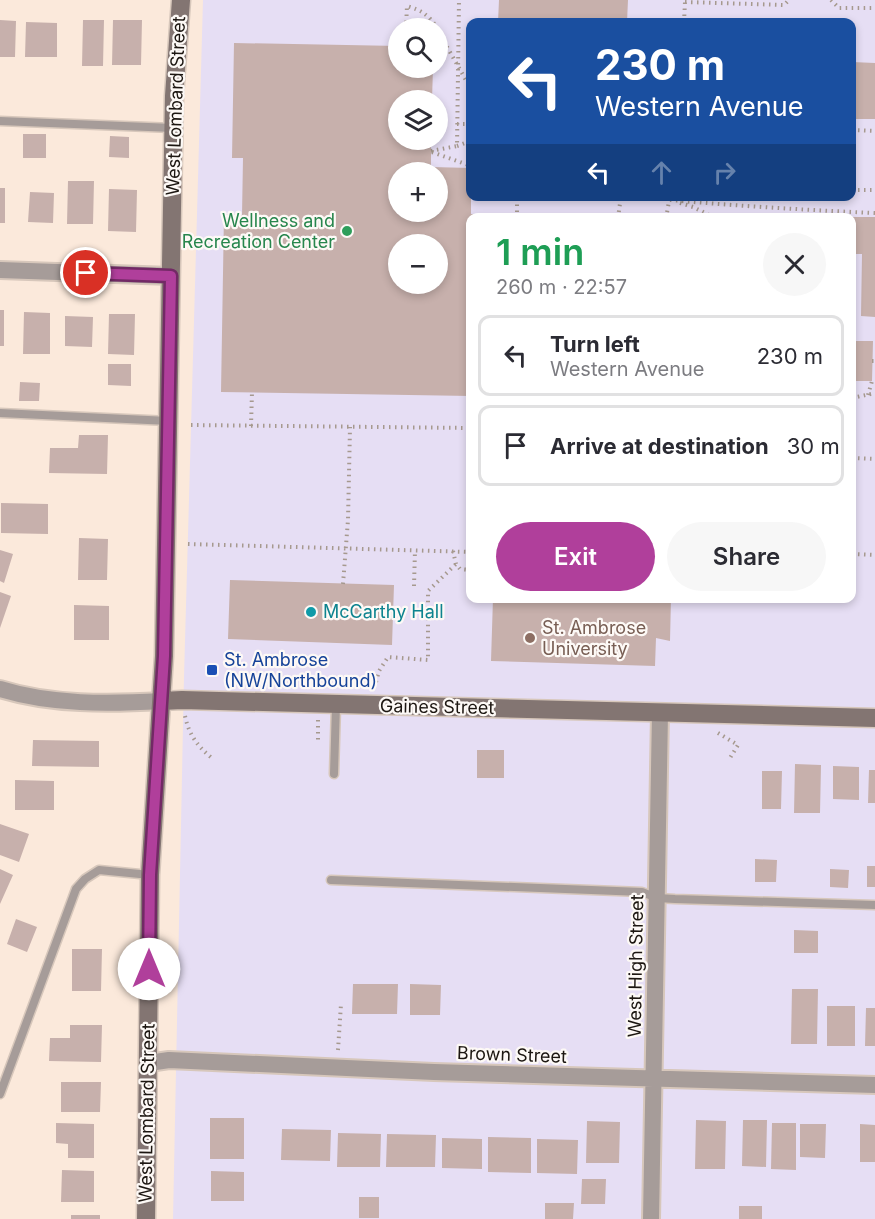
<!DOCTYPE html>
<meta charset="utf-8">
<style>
:root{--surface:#fff;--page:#f7f7f7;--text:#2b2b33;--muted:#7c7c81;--line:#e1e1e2;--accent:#b03f9b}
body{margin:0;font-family:Inter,sans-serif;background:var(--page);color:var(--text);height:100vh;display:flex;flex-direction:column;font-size:22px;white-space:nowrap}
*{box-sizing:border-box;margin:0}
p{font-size:20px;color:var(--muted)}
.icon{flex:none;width:33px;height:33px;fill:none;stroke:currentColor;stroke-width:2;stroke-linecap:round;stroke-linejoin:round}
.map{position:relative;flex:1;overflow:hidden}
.side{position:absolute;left:466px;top:213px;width:390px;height:390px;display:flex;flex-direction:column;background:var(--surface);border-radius:12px;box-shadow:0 3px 9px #0003}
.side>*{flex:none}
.top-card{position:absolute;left:466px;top:18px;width:390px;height:183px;border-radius:12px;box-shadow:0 3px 9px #0003;background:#1a4fa0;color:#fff;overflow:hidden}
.controls{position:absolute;left:388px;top:18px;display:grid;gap:12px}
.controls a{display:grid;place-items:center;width:60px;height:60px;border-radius:50%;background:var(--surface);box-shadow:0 3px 9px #0003;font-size:30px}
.pin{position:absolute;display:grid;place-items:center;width:51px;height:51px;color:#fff;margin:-26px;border:3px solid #fff;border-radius:50%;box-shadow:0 2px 6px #0007}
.me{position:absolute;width:66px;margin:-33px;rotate:0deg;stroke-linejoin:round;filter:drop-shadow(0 0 4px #0008)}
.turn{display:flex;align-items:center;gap:21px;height:126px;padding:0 30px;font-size:27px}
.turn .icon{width:78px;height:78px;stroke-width:2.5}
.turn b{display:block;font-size:42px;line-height:51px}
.lanes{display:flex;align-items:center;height:57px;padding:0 30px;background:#0003;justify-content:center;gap:30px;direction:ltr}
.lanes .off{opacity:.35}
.round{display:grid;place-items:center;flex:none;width:63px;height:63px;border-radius:32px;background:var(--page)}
.summary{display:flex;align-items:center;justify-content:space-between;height:102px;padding:0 30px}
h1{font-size:36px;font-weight:600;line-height:45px;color:#1e9e55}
.cta{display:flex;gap:12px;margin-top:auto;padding:12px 30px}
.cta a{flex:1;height:69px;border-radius:36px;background:var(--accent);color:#fff;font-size:24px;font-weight:600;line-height:69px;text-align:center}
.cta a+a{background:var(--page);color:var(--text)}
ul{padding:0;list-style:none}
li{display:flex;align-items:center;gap:18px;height:81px;margin:0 12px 9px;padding:0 18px;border:3px solid var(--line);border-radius:12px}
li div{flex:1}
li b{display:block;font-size:22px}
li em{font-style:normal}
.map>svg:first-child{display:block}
</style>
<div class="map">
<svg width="875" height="1219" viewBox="0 0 875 1219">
<rect width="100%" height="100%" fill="#fbe9db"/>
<!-- education -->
<path fill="#e6def4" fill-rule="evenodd" d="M 203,0 L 875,0 L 875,1219 L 173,1219 L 184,677 ZM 471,22 L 852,22 L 852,196 L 471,196 ZM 399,28 L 438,28 L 438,68 L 399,68 ZM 399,100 L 438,100 L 438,140 L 399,140 ZM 399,172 L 438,172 L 438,212 L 399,212 ZM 471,218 L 852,218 L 852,598 L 471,598 ZM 399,244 L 438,244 L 438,284 L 399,284 Z"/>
<!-- building -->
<path fill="#c7b0ac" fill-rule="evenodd" d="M 499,0 L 628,0 L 627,22 L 498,22 Z
M 0,20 L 16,21 L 15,57 L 0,57 Z
M 83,20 L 104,20 L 103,66 L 82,66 Z
M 113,20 L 142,20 L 141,65 L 112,65 Z
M 26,22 L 57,23 L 57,57 L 25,57 Z
M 234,43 L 399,46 L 399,68 L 433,68 L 432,100 L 399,100 L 399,140 L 431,140 L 431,167 L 471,168 L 471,214 L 513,214 L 513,218 L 471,218 L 471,396 L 221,392 L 224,214 L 242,215 L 243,158 L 232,158 ZM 399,172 L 438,172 L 438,212 L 399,212 ZM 399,244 L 438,244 L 438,284 L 399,284 Z
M 852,62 L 875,63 L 875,119 L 852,119 Z
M 23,134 L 46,134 L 46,158 L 23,158 Z
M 110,136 L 129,137 L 129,158 L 109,157 Z
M 68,181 L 94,181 L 93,224 L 67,224 Z
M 0,188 L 5,188 L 5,223 L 0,223 Z
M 109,189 L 137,190 L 136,232 L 108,231 Z
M 30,192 L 54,193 L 53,223 L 28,222 Z
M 875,217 L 875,317 L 861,316 L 862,254 L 852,254 L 852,217 Z
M 0,310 L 4,310 L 4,346 L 0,346 Z
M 24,312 L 50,313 L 50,354 L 23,354 Z
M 109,314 L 135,314 L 134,355 L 108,354 Z
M 65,316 L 93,317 L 92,347 L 65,346 Z
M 852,341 L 873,341 L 872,381 L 852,381 Z
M 108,364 L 131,364 L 131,386 L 108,385 Z
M 20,382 L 40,383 L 39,401 L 19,401 Z
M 79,435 L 108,435 L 107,474 L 49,473 L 50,448 L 78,448 Z
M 1,503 L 48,504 L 48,534 L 1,533 Z
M 79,538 L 108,539 L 107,580 L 78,580 Z
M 0,550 L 13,554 L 4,583 L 0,581 Z
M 230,580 L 394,585 L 392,645 L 228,639 Z
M 0,592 L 11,596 L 0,628 Z
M 493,598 L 671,598 L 670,641 L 656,638 L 655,666 L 491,661 Z
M 74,605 L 109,606 L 109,640 L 74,640 Z
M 33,740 L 99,741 L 99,767 L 32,766 Z
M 477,750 L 504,750 L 504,778 L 477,778 Z
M 795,764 L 821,765 L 820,813 L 794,813 Z
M 833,766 L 859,767 L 859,800 L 833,799 Z
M 869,770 L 875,770 L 875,803 L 868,803 Z
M 762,771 L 782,771 L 781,809 L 762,809 Z
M 15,780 L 54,781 L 54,810 L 15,810 Z
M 0,824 L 29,834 L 19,862 L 0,855 Z
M 755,859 L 777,860 L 776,882 L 755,882 Z
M 867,866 L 875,866 L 875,887 L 867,887 Z
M 0,869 L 13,875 L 0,904 Z
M 830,869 L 849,870 L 848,888 L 830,887 Z
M 16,919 L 37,927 L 27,952 L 7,944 Z
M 794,930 L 818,931 L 818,953 L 794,953 Z
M 72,949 L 102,949 L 101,991 L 72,991 Z
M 353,984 L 398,984 L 397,1014 L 352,1014 Z
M 410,984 L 441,985 L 440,1015 L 410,1015 Z
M 792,989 L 818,989 L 817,1044 L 791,1044 Z
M 827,1006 L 855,1006 L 855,1046 L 827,1046 Z
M 866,1008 L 875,1008 L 875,1046 L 865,1046 Z
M 70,1025 L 102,1025 L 101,1062 L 49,1061 L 50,1038 L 70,1038 Z
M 61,1082 L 101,1082 L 100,1112 L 61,1112 Z
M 210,1118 L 244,1118 L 244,1159 L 210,1159 Z
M 696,1120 L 726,1121 L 725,1169 L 695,1169 Z
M 743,1120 L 767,1120 L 766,1167 L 742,1166 Z
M 587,1121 L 620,1122 L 619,1163 L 586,1163 Z
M 56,1123 L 94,1124 L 94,1158 L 68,1158 L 68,1144 L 56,1143 Z
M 772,1123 L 796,1123 L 796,1170 L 771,1169 Z
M 800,1124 L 826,1124 L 825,1158 L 800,1157 Z
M 860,1124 L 875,1125 L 875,1162 L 860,1162 Z
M 282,1129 L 331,1130 L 330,1161 L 281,1160 Z
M 338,1133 L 381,1134 L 380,1167 L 337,1167 Z
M 387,1134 L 436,1135 L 435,1167 L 386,1167 Z
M 488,1137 L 531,1138 L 531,1173 L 488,1172 Z
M 442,1138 L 482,1139 L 482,1169 L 442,1168 Z
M 537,1139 L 578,1140 L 577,1174 L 537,1173 Z
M 62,1170 L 94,1171 L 94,1202 L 61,1202 Z
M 211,1171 L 244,1172 L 244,1201 L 211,1201 Z
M 582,1179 L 606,1179 L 605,1204 L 581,1204 Z
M 359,1197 L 379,1197 L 379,1218 L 359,1218 Z
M 545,1203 L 574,1203 L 573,1219 L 545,1219 Z
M 739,1206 L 762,1206 L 762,1219 L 739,1219 Z
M 71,1215 L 100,1215 L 100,1219 L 71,1219 Z"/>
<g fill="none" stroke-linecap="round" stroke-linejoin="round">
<defs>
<path id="lane" d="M 0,121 L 173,128
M 0,413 L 169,421
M 334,774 L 336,705
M 331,880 L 642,892 L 657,898 L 675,899 L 875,905
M 0,1094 L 76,889 L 85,879 L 99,870 L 150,875"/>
<path id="street" d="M 0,270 L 171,276
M 0,689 C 51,705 109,704 162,701
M 149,1063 L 169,1060 L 434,1072 L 875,1085
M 651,1219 L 660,713"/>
<path id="secondary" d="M 162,701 L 182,700 L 875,718
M 146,1219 L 150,875 L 164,656 L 174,96 L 181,0"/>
</defs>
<!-- lane casing -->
<use href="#lane" stroke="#d7c7bb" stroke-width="11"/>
<!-- street casing -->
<use href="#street" stroke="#d7c7bb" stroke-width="20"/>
<!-- secondary casing -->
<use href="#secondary" stroke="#d7c7bb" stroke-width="21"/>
<!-- path -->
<path stroke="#a6998e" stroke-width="4" stroke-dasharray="1.5 4.5" stroke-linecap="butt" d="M 831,0 L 839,8 L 875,8
M 685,2 L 784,5 L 789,0
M 684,22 L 685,2
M 406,28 L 407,6 C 421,10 429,15 437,28
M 438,31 L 471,89
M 457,124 L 471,124
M 852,130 L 875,131
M 457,146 L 471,141
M 431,151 L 457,146 L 459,0
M 432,152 L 471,166
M 852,190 L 875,190
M 670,200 C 738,206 806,210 875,213
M 680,203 L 693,207 L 715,218
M 517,218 L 517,196
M 618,218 L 621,196
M 666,218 L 670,196
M 872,361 L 875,361
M 868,395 L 872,381
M 852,398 L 875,393
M 191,425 L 471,428
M 251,426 L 252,392
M 852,458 L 875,459
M 188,544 L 471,552
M 453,551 L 456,564 L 460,569 L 471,570
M 852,554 L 875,555
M 343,584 L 348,520 L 350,427
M 414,586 L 415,550
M 376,682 L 379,671 L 388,657 L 428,660 L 428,591 L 456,564
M 185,716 C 189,735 198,747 213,759
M 318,720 L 318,743
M 718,733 L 738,745 L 730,758
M 338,1050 L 341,1004"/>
<!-- lane -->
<use href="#lane" stroke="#a69c99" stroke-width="8"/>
<!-- street -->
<use href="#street" stroke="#a69c99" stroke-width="16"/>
<!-- secondary -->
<use href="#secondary" stroke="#837572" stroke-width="18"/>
</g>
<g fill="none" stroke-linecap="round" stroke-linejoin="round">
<defs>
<path id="route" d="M 86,273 L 171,276 L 164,656 L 150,875 L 149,969"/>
</defs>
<!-- route casing -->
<use href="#route" stroke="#722965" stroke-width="15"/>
<!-- route -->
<use href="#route" stroke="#b03f9b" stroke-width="10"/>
</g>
<!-- markers -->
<circle fill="#2e9e5b" stroke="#fdf9f6" stroke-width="2" cx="347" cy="231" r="6"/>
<circle fill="#0f9aa8" stroke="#fdf9f6" stroke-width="2" cx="311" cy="612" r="6"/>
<circle fill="#8d6e63" stroke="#fdf9f6" stroke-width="2" cx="530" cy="638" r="6"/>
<rect fill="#1a4fb4" stroke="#fdf9f6" stroke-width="2" x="206" y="664" width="12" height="12" rx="3"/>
<g text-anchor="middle" stroke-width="4.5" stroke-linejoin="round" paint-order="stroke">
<!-- street labels -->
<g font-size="18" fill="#1c1611" stroke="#fdf9f6">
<text transform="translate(176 106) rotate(-88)" y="6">West Lombard Street</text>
<text transform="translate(437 707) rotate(1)" y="6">Gaines Street</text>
<text transform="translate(636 966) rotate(-89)" y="6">West High Street</text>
<text transform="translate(512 1055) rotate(2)" y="6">Brown Street</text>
<text transform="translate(147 1113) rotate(-89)" y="6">West Lombard Street</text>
</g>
<!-- leisure labels -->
<g font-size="18" fill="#27864d" stroke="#fdf9f6" text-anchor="end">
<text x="335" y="227">Wellness and<tspan x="335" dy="21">Recreation Center</tspan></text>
</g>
<!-- culture labels -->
<g font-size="18" fill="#0d838f" stroke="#fdf9f6" text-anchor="start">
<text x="323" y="618">McCarthy Hall</text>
</g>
<!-- education labels -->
<g font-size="18" fill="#785e54" stroke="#fdf9f6" text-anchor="start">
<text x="542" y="634">St. Ambrose<tspan x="542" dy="21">University</tspan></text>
</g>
<!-- transit labels -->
<g font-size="18" fill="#164399" stroke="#fdf9f6" text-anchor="start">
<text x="224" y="666">St. Ambrose<tspan x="224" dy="21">(NW/Northbound)</tspan></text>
</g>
</g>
</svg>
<div class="controls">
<a><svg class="icon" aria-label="search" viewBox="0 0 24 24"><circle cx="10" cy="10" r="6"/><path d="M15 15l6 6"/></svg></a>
<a><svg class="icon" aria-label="layers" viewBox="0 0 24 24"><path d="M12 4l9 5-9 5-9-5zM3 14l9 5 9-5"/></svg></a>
<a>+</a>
<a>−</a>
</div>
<div class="pin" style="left:86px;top:273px;background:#d93025"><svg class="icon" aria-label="arrive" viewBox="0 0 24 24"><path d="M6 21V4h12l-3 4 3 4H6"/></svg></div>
<svg class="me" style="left:149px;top:969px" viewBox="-20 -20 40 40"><circle r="19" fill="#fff"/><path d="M0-13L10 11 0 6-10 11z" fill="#b03f9b"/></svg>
<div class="top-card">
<div class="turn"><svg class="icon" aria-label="left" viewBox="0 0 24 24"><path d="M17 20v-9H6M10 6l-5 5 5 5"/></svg><div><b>230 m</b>Western Avenue</div></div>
<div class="lanes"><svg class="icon" aria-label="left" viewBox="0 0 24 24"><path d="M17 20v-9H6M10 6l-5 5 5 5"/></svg><svg class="icon off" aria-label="ahead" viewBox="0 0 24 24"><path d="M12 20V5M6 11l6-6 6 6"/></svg><svg class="icon off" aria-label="right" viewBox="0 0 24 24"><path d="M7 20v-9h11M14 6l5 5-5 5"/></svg></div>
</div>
<section class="side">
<div class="summary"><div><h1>1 min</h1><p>260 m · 22:57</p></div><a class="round"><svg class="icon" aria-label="close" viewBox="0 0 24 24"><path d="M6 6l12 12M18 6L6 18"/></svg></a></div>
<ul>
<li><svg class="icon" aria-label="left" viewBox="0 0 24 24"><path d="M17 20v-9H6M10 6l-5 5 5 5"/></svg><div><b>Turn left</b><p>Western Avenue</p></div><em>230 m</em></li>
<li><svg class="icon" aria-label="arrive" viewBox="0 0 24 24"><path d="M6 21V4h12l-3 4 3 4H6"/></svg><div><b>Arrive at destination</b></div><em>30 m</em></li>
</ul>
<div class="cta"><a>Exit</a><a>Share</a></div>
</section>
</div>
